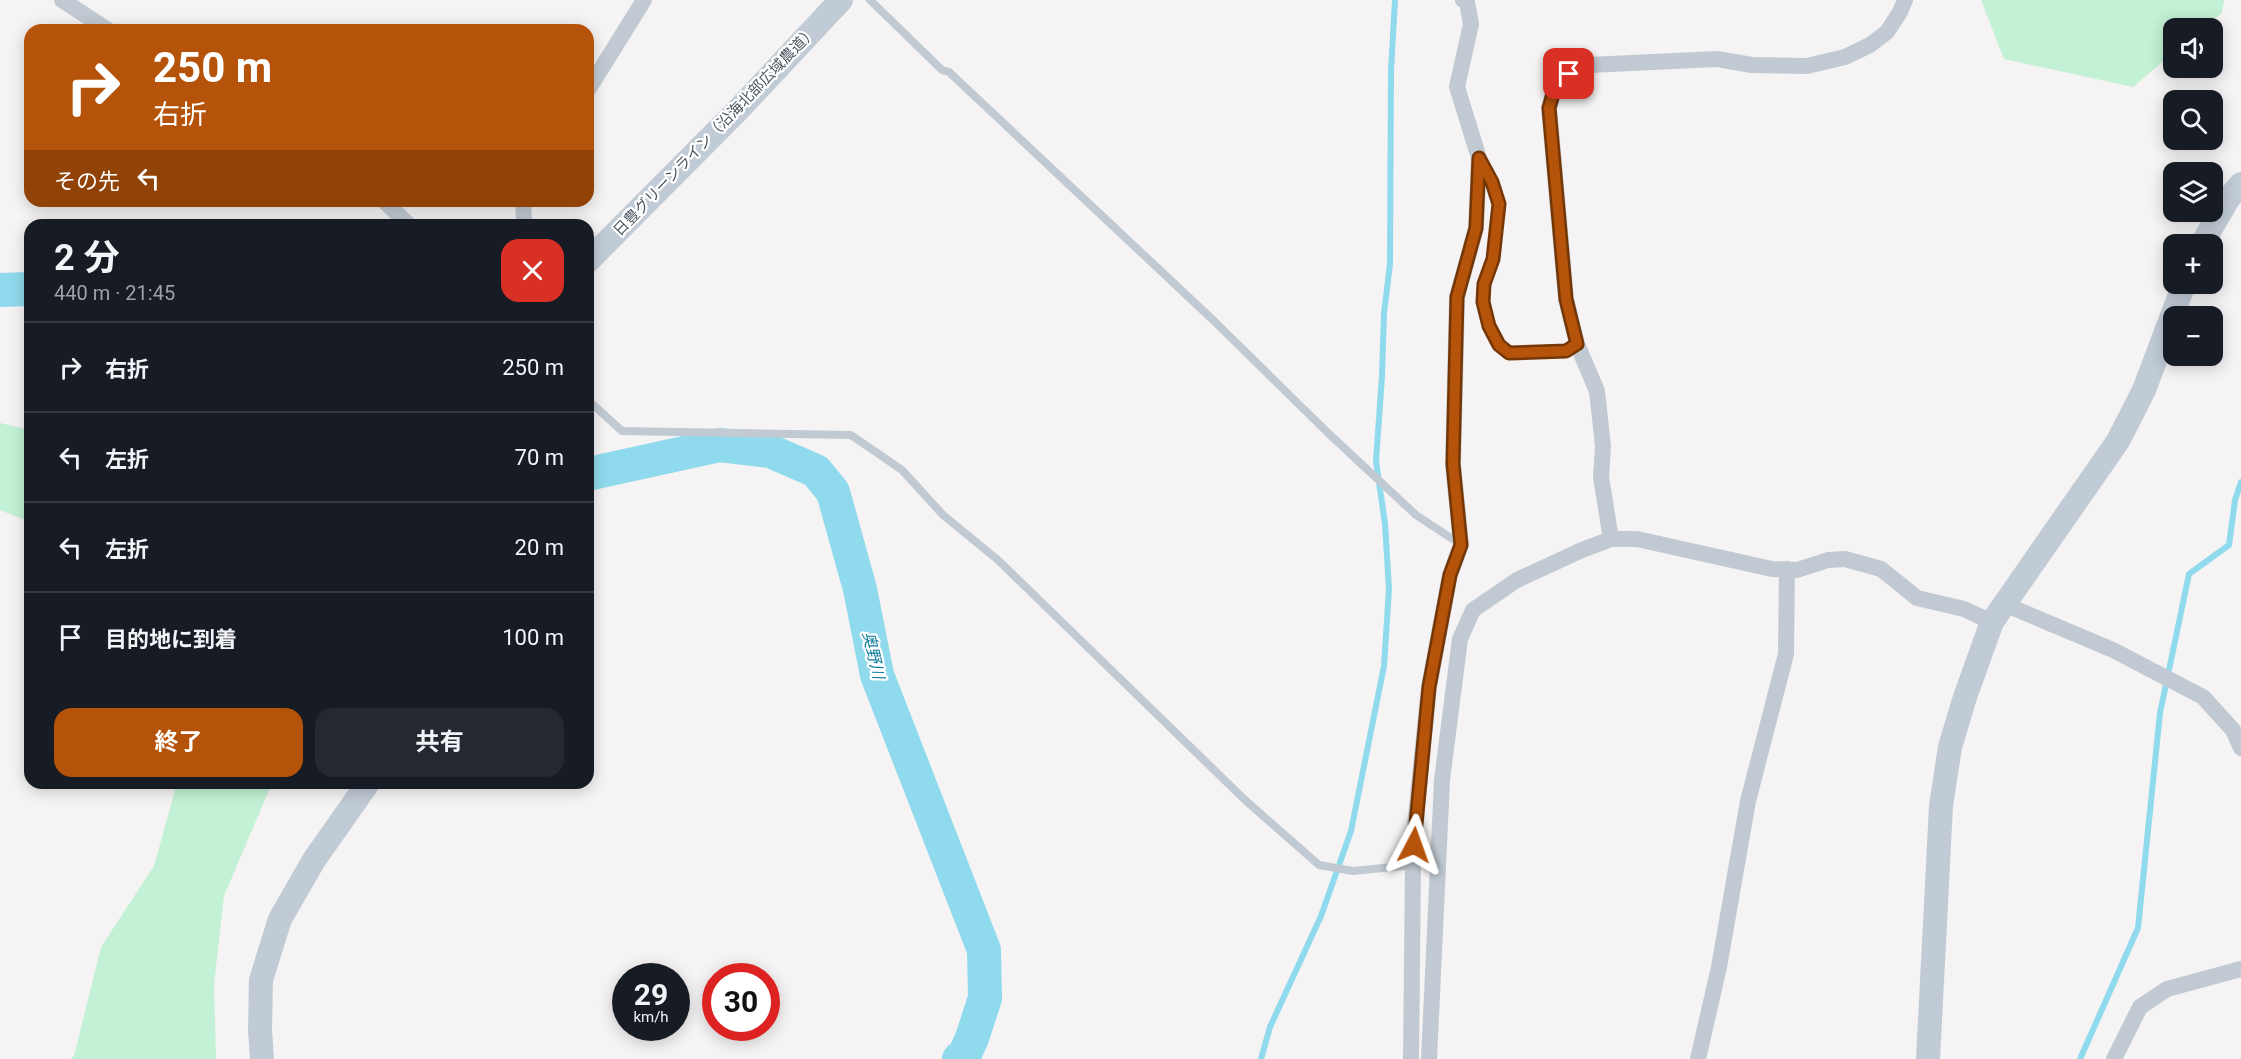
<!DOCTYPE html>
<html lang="ja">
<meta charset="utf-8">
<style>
:root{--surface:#171b24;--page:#242831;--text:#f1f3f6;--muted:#9ea1a6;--line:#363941;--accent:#b45309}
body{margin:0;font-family:Roboto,"Noto Sans JP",sans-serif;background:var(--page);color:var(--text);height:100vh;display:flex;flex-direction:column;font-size:22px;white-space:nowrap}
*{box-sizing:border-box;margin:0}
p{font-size:20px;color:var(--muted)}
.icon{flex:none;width:33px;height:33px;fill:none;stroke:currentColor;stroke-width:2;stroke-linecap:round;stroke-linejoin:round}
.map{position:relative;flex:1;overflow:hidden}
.panel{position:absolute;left:24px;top:219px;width:570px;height:570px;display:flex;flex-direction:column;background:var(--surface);border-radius:18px;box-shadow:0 3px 15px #0003}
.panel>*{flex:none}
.hud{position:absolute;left:24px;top:24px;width:570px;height:183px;border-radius:18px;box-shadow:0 3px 15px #0003;background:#b45309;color:#fff;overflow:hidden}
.buttons{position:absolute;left:2163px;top:18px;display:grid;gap:12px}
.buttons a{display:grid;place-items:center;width:60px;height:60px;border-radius:12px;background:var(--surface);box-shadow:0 3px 15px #0003;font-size:30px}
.speed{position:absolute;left:612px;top:963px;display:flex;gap:12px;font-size:30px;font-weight:700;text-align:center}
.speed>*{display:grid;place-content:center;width:78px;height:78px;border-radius:50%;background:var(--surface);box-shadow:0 3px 15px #0003;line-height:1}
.speed small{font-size:15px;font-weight:400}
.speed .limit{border:9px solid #d22;background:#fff;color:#111}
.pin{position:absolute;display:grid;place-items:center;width:51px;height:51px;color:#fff;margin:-26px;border-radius:12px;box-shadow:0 3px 9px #0006}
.me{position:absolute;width:66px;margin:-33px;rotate:4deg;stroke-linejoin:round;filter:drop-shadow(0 0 4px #0008)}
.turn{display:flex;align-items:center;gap:21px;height:126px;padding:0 30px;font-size:27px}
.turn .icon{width:78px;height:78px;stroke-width:2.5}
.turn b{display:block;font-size:42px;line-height:51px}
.then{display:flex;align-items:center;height:57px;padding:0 30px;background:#0003;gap:12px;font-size:22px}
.round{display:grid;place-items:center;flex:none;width:63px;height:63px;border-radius:18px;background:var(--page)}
.overview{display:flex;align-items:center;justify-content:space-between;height:102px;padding:0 30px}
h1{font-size:36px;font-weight:700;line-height:45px}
.primary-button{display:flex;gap:12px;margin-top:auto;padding:12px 30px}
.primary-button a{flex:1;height:69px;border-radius:18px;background:var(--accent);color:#fff;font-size:24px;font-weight:700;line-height:69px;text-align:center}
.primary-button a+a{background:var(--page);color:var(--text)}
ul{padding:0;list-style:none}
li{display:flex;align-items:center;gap:18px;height:90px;padding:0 30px;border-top:2px solid var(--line)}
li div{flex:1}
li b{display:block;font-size:22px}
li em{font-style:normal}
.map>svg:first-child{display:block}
</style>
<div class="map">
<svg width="2241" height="1059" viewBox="0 0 2241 1059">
<rect width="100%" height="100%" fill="#f5f3f3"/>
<!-- green -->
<path fill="#c3f1d5" d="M 1981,0 L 2224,0 L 2222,13 L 2203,28 L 2174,28 L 2173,53 L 2133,87 L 2004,59 Z
M 0,423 L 30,430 L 30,522 L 0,510 Z
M 177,783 L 272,783 L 224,896 L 214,984 L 216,1059 L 70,1059 L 74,1056 L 101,947 L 154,866 Z"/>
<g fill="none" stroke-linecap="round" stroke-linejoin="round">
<!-- stream -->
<path stroke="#90daee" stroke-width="6" d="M 963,1058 L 964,1059
M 1261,1059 L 1270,1027 L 1321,916 L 1351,831 L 1384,666 L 1389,589 L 1385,524 L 1376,461 L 1382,376 L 1384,313 L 1390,264 L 1391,71 L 1395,0
M 2080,1059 L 2138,928 L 2160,713 L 2189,574 L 2229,545 L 2235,500 L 2241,482"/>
<!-- river -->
<path stroke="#90daee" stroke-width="34" d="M 0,290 L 30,289
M 588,474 L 720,445 L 770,451 L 816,471 L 833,492 L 860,589 L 877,675 L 984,950 L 985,998 L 972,1038 L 963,1058 L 959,1059"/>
<!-- lane -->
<path stroke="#c1cad2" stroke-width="8" d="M 870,0 L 942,70 L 949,72 L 1213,320 L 1327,432 L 1416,515 L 1460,544
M 1482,165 L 1492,182 L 1499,204 L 1493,259 L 1484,284 L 1483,301 L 1489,326 L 1499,345 L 1509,353 L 1566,351 L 1577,344
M 588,400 L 622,431 L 851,435 L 902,470 L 943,515 L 998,560 L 1245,800 L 1319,865 L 1353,871 L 1413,865"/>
<!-- street -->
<path stroke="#c1cad2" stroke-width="16" d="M 62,0 L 108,30
M 588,90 L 644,0
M 384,201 L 409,225
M 523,201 L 524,219 L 526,225
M 1611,539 L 1601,477 L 1603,446 L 1597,391 L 1577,344 L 1566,299 L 1549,108 L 1555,87 L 1569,74 L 1589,65 L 1717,59 L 1752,65 L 1807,66 L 1845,57 L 1870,45 L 1887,32 L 1900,12 L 1905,0
M 2004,604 L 2113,650 L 2203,697 L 2233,730 L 2241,748
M 1411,1059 L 1413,865 L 1415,826 L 1429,687 L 1450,575 L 1461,545 L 1453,464 L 1457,297 L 1476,228 L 1479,158 L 1457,87 L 1471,24 L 1467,2 L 1463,0
M 1429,1059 L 1442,780 L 1460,639 L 1473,610 L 1517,580 L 1582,550 L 1611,539 L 1637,539 L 1772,569 L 1797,570 L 1828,560 L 1845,559 L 1881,569 L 1917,598 L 1964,609 L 1992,622
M 1698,1059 L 1719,967 L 1748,801 L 1786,654 L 1787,569
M 2114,1059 L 2140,1007 L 2167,989 L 2241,969"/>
<!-- secondary -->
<path stroke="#c1cbd6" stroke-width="24" d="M 2202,244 L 2228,199 L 2241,184
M 588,261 L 739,109 L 841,0
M 262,1059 L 260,1029 L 261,980 L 280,919 L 314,860 L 368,783
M 1928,1059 L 1941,806 L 1950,747 L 1965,697 L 1992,622 L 2118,441 L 2144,390 L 2184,284"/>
</g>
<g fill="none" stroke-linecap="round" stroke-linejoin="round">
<defs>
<path id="route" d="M 1414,845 L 1429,687 L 1450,575 L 1461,545 L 1453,464 L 1457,297 L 1476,228 L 1479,158 L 1492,182 L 1499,204 L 1493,259 L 1484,284 L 1483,302 L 1489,326 L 1499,345 L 1509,353 L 1566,351 L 1577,344 L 1566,299 L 1549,108 L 1555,87 L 1569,74"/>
</defs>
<!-- route casing -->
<use href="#route" stroke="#753606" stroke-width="15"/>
<!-- route -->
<use href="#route" stroke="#b45309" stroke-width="10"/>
</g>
<g text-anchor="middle" stroke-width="4.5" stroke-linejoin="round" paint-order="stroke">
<!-- street labels -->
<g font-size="15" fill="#4a5661" stroke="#fff">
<text transform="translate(715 131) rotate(-46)" y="5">日豊グリーンライン（沿海北部広域農道）</text>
</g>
<!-- water labels -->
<g font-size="16" font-style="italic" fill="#0c7c9b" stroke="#fff">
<text transform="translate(874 655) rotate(77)" y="6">奥野川</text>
</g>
</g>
</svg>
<div class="buttons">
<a><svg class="icon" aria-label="sound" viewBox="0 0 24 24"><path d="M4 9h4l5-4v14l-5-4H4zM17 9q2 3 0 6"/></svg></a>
<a><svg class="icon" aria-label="search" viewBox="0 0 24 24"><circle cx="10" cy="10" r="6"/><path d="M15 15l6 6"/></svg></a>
<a><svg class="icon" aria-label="layers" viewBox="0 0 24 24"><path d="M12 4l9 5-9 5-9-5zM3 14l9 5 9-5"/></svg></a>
<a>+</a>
<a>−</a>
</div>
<div class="speed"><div>29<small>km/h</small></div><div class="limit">30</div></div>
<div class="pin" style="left:1569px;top:74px;background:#d93025"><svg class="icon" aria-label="arrive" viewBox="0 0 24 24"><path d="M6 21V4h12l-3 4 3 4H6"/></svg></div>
<svg class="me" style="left:1414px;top:845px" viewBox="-20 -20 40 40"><path d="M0-17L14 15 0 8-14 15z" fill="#b45309" stroke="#fff" stroke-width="4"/></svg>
<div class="hud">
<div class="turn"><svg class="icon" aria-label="right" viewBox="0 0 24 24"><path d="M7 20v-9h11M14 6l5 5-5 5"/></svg><div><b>250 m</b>右折</div></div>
<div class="then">その先<svg class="icon" aria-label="left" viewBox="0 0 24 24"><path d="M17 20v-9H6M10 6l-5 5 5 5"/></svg></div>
</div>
<section class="panel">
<div class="overview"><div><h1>2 分</h1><p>440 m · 21:45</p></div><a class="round" style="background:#d93025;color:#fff"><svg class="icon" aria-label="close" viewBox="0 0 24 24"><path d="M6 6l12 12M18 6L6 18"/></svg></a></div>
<ul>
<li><svg class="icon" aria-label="right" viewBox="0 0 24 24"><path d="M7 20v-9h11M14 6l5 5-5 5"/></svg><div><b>右折</b></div><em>250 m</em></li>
<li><svg class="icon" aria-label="left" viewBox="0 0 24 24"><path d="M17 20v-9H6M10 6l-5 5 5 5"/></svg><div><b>左折</b></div><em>70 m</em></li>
<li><svg class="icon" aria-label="left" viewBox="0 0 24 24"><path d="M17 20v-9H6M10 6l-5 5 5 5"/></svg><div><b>左折</b></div><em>20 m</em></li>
<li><svg class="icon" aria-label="arrive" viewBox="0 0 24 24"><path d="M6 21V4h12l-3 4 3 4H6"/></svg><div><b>目的地に到着</b></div><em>100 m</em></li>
</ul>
<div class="primary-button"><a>終了</a><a>共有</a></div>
</section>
</div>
